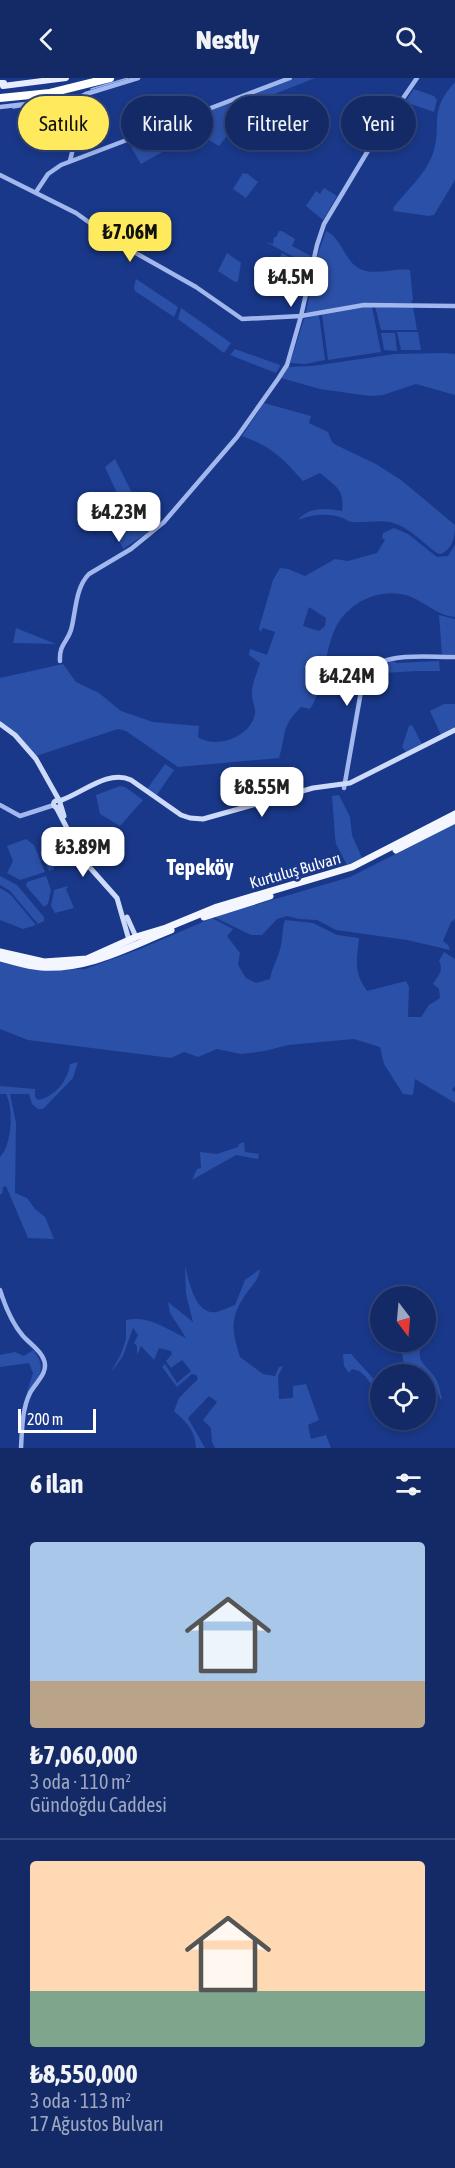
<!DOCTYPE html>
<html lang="tr">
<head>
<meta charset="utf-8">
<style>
  :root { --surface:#132a67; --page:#1c326d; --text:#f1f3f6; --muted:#9da7c0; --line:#32467b; --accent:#ffea5d }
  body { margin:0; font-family:"Asap Condensed",sans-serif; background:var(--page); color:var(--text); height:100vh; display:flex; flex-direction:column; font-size:22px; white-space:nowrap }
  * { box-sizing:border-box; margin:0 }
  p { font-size:20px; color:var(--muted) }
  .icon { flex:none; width:33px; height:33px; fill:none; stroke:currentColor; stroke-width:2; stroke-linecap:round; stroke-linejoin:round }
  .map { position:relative; height:1370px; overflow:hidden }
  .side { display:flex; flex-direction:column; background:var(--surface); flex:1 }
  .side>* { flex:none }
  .hud { position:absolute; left:18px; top:18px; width:420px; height:54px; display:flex; gap:12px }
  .needle { width:39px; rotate:164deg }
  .controls { position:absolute; left:370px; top:1208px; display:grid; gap:12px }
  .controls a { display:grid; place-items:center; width:66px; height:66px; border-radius:50%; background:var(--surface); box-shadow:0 3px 9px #0003,0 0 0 2px var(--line); font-size:30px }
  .scale { position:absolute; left:18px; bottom:15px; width:78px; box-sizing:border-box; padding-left:6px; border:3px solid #fff; border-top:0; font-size:16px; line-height:21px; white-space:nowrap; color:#fff; -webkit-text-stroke:4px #193889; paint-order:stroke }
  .price { position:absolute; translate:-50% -51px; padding:0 14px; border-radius:12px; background:#fff; color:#222; font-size:20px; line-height:39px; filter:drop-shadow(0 2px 3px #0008) }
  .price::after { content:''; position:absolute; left:50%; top:36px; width:18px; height:14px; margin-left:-9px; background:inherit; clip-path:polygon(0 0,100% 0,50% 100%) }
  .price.active { background:var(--accent); color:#111 }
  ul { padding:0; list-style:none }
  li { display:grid; align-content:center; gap:12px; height:318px; padding:0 30px }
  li+li { border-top:2px solid var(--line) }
  li span { display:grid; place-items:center; height:186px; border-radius:6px; color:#555 }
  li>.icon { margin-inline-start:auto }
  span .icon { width:108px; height:108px; fill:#fffc; stroke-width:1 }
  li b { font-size:26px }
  h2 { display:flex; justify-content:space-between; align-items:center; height:72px; padding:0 30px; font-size:26px }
  .chip { padding:0 21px; border-radius:27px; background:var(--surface); box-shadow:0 3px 9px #0003,0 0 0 2px var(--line); font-size:21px; line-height:54px }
  .chip.active { background:var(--accent); color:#111 }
  header { display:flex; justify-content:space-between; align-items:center; height:78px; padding:0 30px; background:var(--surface); font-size:27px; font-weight:800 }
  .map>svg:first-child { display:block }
  .green { fill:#2b50a7; fill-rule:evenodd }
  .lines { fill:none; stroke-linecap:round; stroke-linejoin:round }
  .stream { stroke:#94b0f0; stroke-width:1.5 }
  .tertiary { stroke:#a1b7ed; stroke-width:4.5 }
  .secondary { stroke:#cedaf9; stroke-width:5 }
  .primary { stroke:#e7edff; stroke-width:6 }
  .trunk { stroke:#f3f6ff; stroke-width:7 }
  .motorway { stroke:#fff; stroke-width:8 }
  .primary-bridge { stroke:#e7edff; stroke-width:6 }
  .labels { text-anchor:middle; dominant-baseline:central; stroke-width:5; stroke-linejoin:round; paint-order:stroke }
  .street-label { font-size:16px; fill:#fff; stroke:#193889 }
  .district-label { font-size:22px; font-weight:bold; fill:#fff; stroke:#193889 }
</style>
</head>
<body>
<header><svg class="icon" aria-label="back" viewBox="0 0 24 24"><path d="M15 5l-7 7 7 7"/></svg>Nestly<svg class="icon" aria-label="search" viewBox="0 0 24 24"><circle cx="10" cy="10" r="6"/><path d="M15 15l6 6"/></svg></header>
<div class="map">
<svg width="455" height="1370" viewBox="0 0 455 1370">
  <rect width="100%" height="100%" fill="#193889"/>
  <g class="green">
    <polygon points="295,0 315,0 277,15 244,34 233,23"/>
    <path d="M455,4V102L434,137L429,138L394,133L393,130C406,113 424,98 432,78C444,46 426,36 455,4Z"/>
    <polygon points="414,11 434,18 437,22 434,34 405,24"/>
    <polygon points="229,25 245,40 239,43 219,68 180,45"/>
    <polygon points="162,52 171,69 141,86 131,69"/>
    <polygon points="243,95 248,96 258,104 246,120 233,111"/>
    <polygon points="324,110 337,118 323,142 306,128 316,113 320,116"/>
    <polygon points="279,153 282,153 295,161 292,168 311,178 309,190 303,193 301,183 266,164 273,166 274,159 276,159"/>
    <path d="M326,153C344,161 344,188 366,193C380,196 396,190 410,192L413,221L411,225H367L320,234H306L318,176Z"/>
    <polygon points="227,175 241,185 238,203 235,204 218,193"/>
    <polygon points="282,175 297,183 300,195 268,215 271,200"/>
    <polygon points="136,201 178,229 174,239 135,213 134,209"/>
    <polygon points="375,228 413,229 417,252 381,252"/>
    <polygon points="357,229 372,229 381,274 328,282 322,236"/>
    <polygon points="181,230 231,265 224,275 178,241"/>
    <polygon points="319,237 325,282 305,286 290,285 304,241"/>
    <polygon points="397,254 418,254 421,272 401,272"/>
    <polygon points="381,255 395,255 397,273 384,272"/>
    <polygon points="235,271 280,287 280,288 276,295 230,277"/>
    <polygon points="445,275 455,276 455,317 416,306 383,317 370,318 320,311 281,300 288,289 312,288 395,276"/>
    <path d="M264,325L311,338L309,345L328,354L332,364L336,367L376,386L401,402L455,447C455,459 453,470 441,476L437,475C422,464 408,448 390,444C377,442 364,445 352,444C351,444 344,441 343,440C328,435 312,436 298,442C309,429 326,430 342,433C345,411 335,408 320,395L303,403C282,380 272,369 242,358Z"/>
    <polygon points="115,381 148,447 147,455 123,471 105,432 121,424 105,389"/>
    <path d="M394,450L408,456L437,479L448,478L455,467V539C435,538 420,518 400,516C374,512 346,527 335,551C323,577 326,607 310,631L301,629C280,650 287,655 279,680L178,689L126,653L118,651L36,678L0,644V600L63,586L76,604L99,615L121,633L153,644L199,648L198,659C217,672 251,658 255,636C256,630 252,623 252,617C251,608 257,595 260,585L249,577L250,571L267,577L275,554L263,550L260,554L259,550L273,502L280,490L288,491L305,498L335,481L348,483L377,475L385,462L382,460L383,455ZM309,529L326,540L325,548L319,553L303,548Z"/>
    <polygon points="439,537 455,541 455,576 442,577"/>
    <polygon points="16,550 56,566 13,565"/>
    <polygon points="394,583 396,585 439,583 440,593 416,593 368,596 376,588"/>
    <polygon points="444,626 455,626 455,650 441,657 430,633"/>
    <polygon points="412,647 422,666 406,674 402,669 409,648"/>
    <polygon points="165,686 174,692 156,718 147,711"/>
    <polygon points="120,708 125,709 143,722 120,748 100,736 96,717"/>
    <polygon points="339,717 350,739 352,757 362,780 347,787 336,766 335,759 332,718"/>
    <polygon points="455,746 455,841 451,844 443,863 448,867 450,872 407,862 336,852 317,842 299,841 287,838 277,841 262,857 251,857 214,839 350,799"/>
    <polygon points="26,761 34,767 45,794 20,802 7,795 13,783 7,768"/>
    <polygon points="54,769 60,784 54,787 54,791 49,793 40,774"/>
    <polygon points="0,798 17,807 44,839 44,843 38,846 10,813 0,807"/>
    <polygon points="46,798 51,812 48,826 44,829 26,808 27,804"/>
    <polygon points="68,808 68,809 66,811 74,830 55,835 51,828 54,812"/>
    <polygon points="0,810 10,816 36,847 23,851 0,842"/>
    <path d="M212,840L233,851L227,858L240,875L238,887L246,900L256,905L270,901C272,889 279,879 281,867C283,858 282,850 285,842L313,845L337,857L359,860C357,883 353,893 367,913L406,903L409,909L408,939H421L429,927L440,920L439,911L433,906C438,898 444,893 439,883L444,874L455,881V1008L452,1012L455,1014V1025L415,1001L413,1017L403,1016L384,986L380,969L354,961L288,967L265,973L241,976L217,971L198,979L184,974L171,980L28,962L0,951V883L39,892L85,891L140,871Z"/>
    <path d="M78,984L73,1000L43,1031H38L32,1026L29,1016H10L16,1045L15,1115L27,1120L35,1131L45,1139L54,1161L28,1160L6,1108L3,1109L2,1116H0V1079C12,1067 14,1031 6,1016H0V1008L35,1011V1019L38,1022C55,1019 68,1002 70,986Z"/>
    <polygon points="244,1064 245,1074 259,1076 258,1081 236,1077 192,1102 197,1091 201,1090 200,1074 217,1076 238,1069 239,1066"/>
    <path d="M185,1188C189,1203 195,1237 216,1234C222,1233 229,1229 235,1227L245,1202L260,1191C259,1202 252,1207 246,1216C229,1240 232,1253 240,1279L263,1296L275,1298L279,1289L283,1288L278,1298L279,1321L293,1320V1308L306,1306L319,1342L308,1347L311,1361L326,1357L331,1370H215L212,1364L211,1350L203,1342L217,1324L209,1318L188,1340L205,1370H196C195,1352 187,1345 174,1333L179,1320L198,1301L196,1297L192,1296L177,1309L162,1289L165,1286L177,1305L191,1293L182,1282L171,1290L166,1283L172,1276L171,1273L159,1270L154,1282L141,1268L137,1277V1268L134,1265L138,1257L133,1250L123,1278L110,1296L121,1276L126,1261V1242C150,1237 166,1251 186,1260L170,1235L168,1224L193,1244L186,1216Z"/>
    <path d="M400,1263H422C415,1286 425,1284 436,1301C439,1306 440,1314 442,1320L441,1322C433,1302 428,1297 410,1287L405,1293Z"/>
    <path d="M33,1272C49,1292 38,1299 26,1317L33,1295L29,1285L0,1289V1277L15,1274L24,1278Z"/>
    <polygon points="343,1276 351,1276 381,1309 381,1319 365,1298 359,1293 352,1291 349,1295 344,1288"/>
  </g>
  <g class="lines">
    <g class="stream">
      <polyline points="91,11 128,0"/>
      <polyline points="13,30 47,25"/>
    </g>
    <g class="tertiary">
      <polyline points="0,29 78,20 86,16"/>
      <polyline points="70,83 86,16 138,0"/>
      <polyline points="0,97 76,135 118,165 196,209 242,241 301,238 364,227 455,228"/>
      <polyline points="36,114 48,96 61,87 290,0"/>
      <path d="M60,583C59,566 67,565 71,552C76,534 75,510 89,496L131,471L164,444L237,359L278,301L287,287L301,238L317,167L324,146L375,61L417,0"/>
      <path d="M344,710L363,602C373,571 428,580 455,579"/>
      <polyline points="0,727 20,738 54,727"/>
      <path d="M0,1212C5,1228 11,1244 23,1258C29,1265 41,1272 44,1282C49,1295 35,1305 30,1315C22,1331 22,1352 21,1370"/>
    </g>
    <g class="secondary">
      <polyline points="0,646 15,657 36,681 59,722"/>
      <circle cx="57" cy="726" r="3.5"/>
      <path d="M59,723C82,716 107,691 131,702L181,737L190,740L203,741L313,710L350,705L455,652"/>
      <polyline points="61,728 64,738"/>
      <polyline points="56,729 84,783 117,820 129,862"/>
      <polyline points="127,839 136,859"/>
    </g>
    <polyline class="primary" points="3,8 66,0"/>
    <g class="trunk">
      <polyline points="396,772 455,742"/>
      <polyline points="204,839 270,818"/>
      <polyline points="0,874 44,884 87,881 136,859 166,850 217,829 352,789 455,736"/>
      <path d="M0,880C13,883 27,888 41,889C89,892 128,869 171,852"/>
    </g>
    <polyline class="motorway" points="0,20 50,15 110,0"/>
    <polyline class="primary-bridge" points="0,5 4,5"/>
  </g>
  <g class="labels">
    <g class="street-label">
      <text transform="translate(295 792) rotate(-16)">Kurtuluş Bulvarı</text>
    </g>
    <g class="district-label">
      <text x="200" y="789">Tepeköy</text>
    </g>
  </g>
</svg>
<div class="controls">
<a><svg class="needle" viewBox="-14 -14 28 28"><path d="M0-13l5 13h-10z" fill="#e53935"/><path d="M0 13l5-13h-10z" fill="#9da7c0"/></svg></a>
<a><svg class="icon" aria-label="locate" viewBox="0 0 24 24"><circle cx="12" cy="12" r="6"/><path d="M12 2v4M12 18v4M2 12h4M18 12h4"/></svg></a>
</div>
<div class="scale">200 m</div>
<b class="price active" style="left:130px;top:185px">₺7.06M</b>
<b class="price" style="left:291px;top:230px">₺4.5M</b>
<b class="price" style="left:119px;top:465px">₺4.23M</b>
<b class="price" style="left:347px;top:629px">₺4.24M</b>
<b class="price" style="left:262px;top:740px">₺8.55M</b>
<b class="price" style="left:83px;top:800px">₺3.89M</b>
<div class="hud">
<a class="chip active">Satılık</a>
<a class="chip">Kiralık</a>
<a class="chip">Filtreler</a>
<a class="chip">Yeni</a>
</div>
</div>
<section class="side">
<h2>6 ilan<svg class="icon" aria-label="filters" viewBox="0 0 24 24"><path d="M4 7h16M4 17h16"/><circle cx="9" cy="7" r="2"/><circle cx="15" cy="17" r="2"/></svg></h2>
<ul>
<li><span style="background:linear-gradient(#a9c7e8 75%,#b9a48a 0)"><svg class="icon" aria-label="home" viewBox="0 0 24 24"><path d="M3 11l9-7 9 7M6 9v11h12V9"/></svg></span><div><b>₺7,060,000</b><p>3 oda · 110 m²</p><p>Gündoğdu Caddesi</p></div></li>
<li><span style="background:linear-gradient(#ffd9b3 70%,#7fa58c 0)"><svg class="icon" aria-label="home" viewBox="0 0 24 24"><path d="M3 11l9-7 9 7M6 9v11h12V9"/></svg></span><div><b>₺8,550,000</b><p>3 oda · 113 m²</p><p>17 Ağustos Bulvarı</p></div></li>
</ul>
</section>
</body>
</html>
